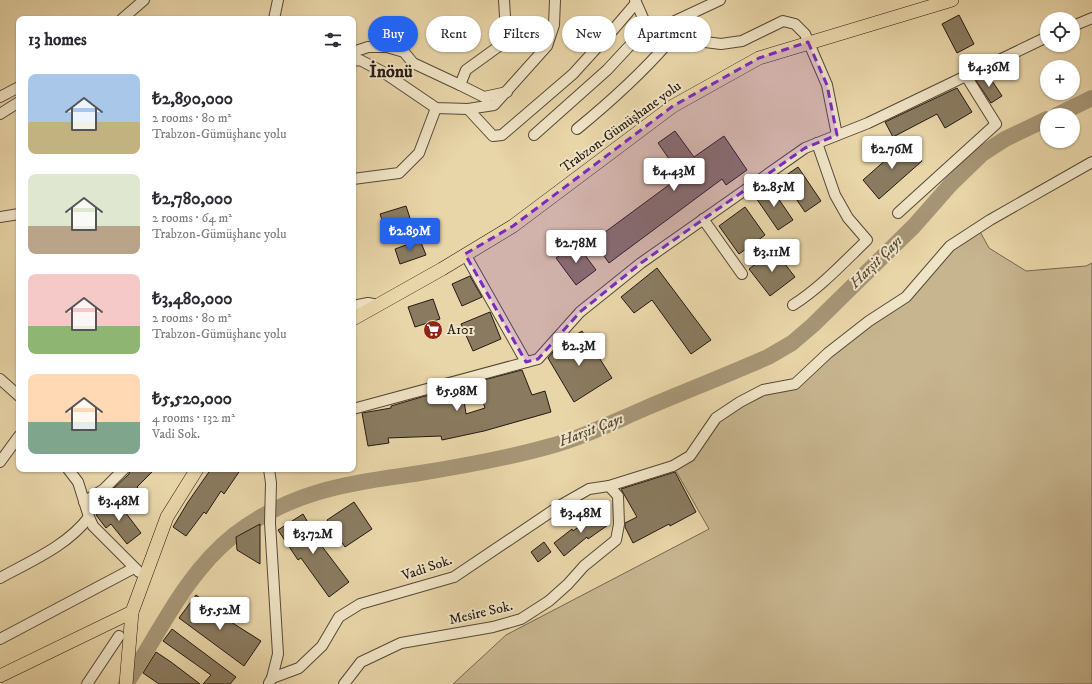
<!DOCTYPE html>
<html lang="en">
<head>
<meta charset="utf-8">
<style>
  :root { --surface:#fff; --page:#f2f2f3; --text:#2b2b33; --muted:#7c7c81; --accent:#2563eb }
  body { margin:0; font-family:"IM FELL DW Pica",serif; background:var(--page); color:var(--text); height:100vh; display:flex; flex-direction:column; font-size:15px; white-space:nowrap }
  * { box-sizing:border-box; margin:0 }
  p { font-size:13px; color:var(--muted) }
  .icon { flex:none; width:22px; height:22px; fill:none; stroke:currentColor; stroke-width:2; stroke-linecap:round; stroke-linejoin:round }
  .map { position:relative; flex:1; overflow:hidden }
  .drawer { position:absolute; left:16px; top:16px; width:340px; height:456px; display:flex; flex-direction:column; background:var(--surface); border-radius:8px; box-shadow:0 1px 3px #0004 }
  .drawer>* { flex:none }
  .banner { position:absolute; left:368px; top:16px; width:380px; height:36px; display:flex; gap:8px }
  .buttons { position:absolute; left:1040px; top:12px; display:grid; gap:8px }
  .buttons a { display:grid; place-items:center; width:40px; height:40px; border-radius:50%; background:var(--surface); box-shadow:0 1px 3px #0004; font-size:20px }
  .price { position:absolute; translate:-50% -34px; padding:0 9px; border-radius:4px; background:#fff; color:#222; font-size:13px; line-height:26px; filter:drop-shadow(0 1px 2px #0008) }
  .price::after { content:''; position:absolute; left:50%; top:24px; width:12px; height:9px; margin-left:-6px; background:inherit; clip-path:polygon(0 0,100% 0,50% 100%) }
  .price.current { background:var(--accent); color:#fff }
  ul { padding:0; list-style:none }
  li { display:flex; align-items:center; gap:12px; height:100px; padding:0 12px }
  li span { display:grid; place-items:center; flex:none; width:112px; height:80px; border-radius:8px; color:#555 }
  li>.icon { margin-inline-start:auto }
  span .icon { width:48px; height:48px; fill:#fffc; stroke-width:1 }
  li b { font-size:17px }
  h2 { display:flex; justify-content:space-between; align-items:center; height:48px; padding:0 12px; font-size:17px }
  .chip { padding:0 14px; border-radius:18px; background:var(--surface); box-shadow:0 1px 3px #0004; font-size:14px; line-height:36px }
  .chip.current { background:var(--accent); color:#fff }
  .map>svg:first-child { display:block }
  .green { fill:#c7b58f; stroke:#766751 }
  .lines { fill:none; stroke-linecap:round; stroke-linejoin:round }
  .river { stroke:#a69575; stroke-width:16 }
  .building { fill:#8a7b60; stroke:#251913 }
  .minor-casing { stroke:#564838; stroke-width:12 }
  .major-casing { stroke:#251913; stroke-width:14 }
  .minor { stroke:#f0e4c6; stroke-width:10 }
  .major { stroke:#e8d5a8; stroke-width:13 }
  .marked { fill:#7b2cbf; fill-opacity:0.2; stroke:#7b2cbf; stroke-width:3; stroke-dasharray:8 5; stroke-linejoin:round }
  .labels { text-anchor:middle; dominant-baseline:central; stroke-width:4; stroke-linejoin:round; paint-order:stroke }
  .street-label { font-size:14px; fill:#251913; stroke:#f0e4c6 }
  .poi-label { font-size:14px; fill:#251913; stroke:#f0e4c6; text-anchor:start }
  .water-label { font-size:15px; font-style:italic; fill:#594b3a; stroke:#f0e4c6 }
  .district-label { font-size:18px; font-weight:bold; fill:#251913; stroke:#f0e4c6 }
</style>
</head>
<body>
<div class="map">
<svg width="1092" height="684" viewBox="0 0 1092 684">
  <rect width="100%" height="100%" fill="#e8d5a8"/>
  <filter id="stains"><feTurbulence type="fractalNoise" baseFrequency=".005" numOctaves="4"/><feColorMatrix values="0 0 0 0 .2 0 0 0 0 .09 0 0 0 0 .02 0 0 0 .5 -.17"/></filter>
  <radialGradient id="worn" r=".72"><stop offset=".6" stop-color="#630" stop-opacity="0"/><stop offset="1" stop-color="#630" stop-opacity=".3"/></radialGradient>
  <polygon class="green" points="978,228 989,248 1026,271 1086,266 1092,263 1092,684 453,684 506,635 709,529 673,466 690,456 716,418 740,402 795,384 906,297 950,246"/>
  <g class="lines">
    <g class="river">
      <polyline points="1057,115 1092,98"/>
      <path d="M126,684C160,632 185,574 234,535C291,491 345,484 414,474C458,467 504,459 547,447C582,438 613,422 646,408C686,391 727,375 768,357L792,343L813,325L914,226L951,184L982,154L1005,139L1047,119"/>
    </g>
  </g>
  <g class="building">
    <polygon points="959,15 974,44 957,53 942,24"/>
    <polygon points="987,73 1002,96 991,103 975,79"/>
    <polygon points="957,88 972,112 945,128 937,114 893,137 885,122"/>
    <polygon points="675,131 694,157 724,136 747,170 726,185 722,179 609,263 593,241 681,176 658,143"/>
    <polygon points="906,142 922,161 879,199 863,180"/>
    <polygon points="798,167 821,201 805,212 782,178"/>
    <polygon points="769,185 793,220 778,230 754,195"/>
    <polygon points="406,206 412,224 386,233 380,214"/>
    <polygon points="745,207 765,235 739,254 719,226"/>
    <polygon points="420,240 426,255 400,264 395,249"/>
    <polygon points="576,243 596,270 576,285 556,258"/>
    <polygon points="774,250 795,277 770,296 749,269"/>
    <polygon points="657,268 711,340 691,354 652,300 634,313 621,297"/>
    <polygon points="470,276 482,297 462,306 452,284"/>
    <polygon points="433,299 440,319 415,327 408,307"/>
    <polygon points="490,312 501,339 473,351 461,324"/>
    <polygon points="582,331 612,378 574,402 548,358 558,346"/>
    <polygon points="522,370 532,395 545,391 551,412 484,431 442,440 441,436 388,438 389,443 368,446 362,413 391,408 391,406 425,396 435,395 435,394 462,386 466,414 485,408 476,382"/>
    <polygon points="130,469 155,469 137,487 139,489 123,502 113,489 129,474"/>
    <polygon points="211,469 241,469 224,494 221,491 206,514 204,512 186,536 173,527 188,502"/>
    <polygon points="675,472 696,512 670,526 669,524 633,543 625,527 625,523 637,517 621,489"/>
    <polygon points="116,500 141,533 127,544 111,524 106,528 96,515"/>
    <polygon points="354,502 372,529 345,547 327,520"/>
    <polygon points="599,512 608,525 588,539 587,537 564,556 554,543 572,529 573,531"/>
    <polygon points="303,514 321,545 349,582 329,597 301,558 298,560 278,530"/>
    <polygon points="260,524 260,564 237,550 236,537"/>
    <polygon points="544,542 551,552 538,562 531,552"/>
    <polygon points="196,595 231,622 261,641 244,666 179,618"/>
    <polygon points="172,629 236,677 230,684 203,684 211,675 163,641"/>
    <polygon points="156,652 171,662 200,684 159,684 143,673"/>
  </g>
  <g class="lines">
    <g class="minor-casing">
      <g id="minor">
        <polyline points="504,0 506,33 502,44 466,70 460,85 484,97 507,92"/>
        <polyline points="635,0 647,27 668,43 689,40 721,44 742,41 783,21 795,24 805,34 827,85 837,135"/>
        <polyline points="122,19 144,0"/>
        <polyline points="274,19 278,0"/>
        <polyline points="1073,26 1092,18"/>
        <polyline points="659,37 675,21 720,0"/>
        <polyline points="353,52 368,47 387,47 404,52 413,63 460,85"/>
        <polyline points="353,61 360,60 383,72 436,108 468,109 494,105 547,46 554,25 555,0"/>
        <polyline points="0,97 19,87"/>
        <polyline points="468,109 493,136 502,135 573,74 613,30 636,3"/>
        <polyline points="0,114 19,102"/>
        <path d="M577,129C610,102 640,75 668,43"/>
        <polyline points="534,135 607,70 647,27"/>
        <polyline points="353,179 399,173 419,153 436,108"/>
        <polyline points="898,213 996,124 966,76"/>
        <polyline points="0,217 19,214"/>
        <polyline points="703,219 742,274"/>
        <polyline points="465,254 526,362"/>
        <path d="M793,305C821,287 843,263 867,240L848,218L835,195L817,143"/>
        <polyline points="353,306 368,303 378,305"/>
        <polyline points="0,379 19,396"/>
        <polyline points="353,409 538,359 580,312 641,263 805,148 868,123 1047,37"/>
        <polyline points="0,462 19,436"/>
        <polyline points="68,469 78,482 89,517 93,526 139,572"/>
        <polyline points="269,469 271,483 270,523 278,654 272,678 269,683"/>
        <polyline points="609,486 673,466 690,456 716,418 740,402 763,390 795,384 828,353 869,321 906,297 950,246 990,220 1092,162"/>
        <polyline points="84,502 104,489 124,469"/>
        <path d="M0,578C31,561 67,546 89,517"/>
        <polyline points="0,639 134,568"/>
        <polyline points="272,678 299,668 322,646 339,617 360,604 454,577 561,505 589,489 609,486 618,496 619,524 616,540 584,566 568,584 549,601 521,619 493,627 401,643 361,662 344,684"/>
        <polyline points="87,684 119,636"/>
      </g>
    </g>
    <g class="major-casing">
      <g id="major">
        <polyline points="353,319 442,269 513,226 673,106 759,58 952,0"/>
        <polyline points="0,676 132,612"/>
        <polyline points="126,684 132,612 167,517 197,469"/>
      </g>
    </g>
    <use href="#minor" class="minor"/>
    <use href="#major" class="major"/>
  </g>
  <path class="marked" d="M808,42L827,85L837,135L805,148L641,263L580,312L538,359L526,362L465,254L513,226L673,106L759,58Z"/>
  <defs>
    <g id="supermarket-disc" transform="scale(1)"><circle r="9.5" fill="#8f2418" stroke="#f0e4c6"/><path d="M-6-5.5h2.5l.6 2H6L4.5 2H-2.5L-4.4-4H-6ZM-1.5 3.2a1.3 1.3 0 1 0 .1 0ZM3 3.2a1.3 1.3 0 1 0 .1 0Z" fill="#fff"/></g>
  </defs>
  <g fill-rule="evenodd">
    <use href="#supermarket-disc" x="433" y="330"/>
  </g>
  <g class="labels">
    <g class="street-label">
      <text transform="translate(621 127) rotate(-36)">Trabzon-Gümüşhane yolu</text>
      <text transform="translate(427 568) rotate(-19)">Vadi Sok.</text>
      <text transform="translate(481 613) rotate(-13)">Mesire Sok.</text>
    </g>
    <g class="poi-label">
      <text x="447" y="330">A101</text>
    </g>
    <g class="water-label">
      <text transform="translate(876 262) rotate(-45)">Harşit Çayı</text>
      <text transform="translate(591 430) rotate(-21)">Harşit Çayı</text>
    </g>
    <g class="district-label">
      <text x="391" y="72">İnönü</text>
    </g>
  </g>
  <rect width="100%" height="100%" filter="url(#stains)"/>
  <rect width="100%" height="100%" fill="url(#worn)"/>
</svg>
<div class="buttons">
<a><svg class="icon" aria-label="locate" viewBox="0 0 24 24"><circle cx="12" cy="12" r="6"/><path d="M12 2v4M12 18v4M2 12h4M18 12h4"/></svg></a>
<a>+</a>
<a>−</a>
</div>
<b class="price" style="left:989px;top:88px">₺4.36M</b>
<b class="price" style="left:892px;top:170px">₺2.76M</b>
<b class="price" style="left:674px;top:192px">₺4.43M</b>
<b class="price" style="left:774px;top:208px">₺2.85M</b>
<b class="price current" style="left:410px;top:252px">₺2.89M</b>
<b class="price" style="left:576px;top:264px">₺2.78M</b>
<b class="price" style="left:772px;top:273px">₺3.11M</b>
<b class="price" style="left:579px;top:367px">₺2.3M</b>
<b class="price" style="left:457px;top:412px">₺5.98M</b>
<b class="price" style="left:119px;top:522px">₺3.48M</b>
<b class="price" style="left:581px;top:534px">₺3.48M</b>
<b class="price" style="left:313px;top:555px">₺3.72M</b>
<b class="price" style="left:220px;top:631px">₺5.52M</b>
<div class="banner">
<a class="chip current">Buy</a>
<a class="chip">Rent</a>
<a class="chip">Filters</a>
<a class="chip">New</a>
<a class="chip">Apartment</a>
</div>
<section class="drawer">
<h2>13 homes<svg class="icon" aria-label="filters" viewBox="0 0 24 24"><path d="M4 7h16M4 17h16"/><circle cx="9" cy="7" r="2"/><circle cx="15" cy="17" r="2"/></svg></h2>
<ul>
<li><span style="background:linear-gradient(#a9c7e8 60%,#c2b280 0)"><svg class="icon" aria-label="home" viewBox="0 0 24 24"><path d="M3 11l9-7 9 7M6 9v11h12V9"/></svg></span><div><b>₺2,890,000</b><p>2 rooms · 80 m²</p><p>Trabzon-Gümüşhane yolu</p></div></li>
<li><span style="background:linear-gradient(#dfe7d0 65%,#b9a48a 0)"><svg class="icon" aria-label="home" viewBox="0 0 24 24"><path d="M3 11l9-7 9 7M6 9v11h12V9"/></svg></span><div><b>₺2,780,000</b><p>2 rooms · 64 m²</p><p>Trabzon-Gümüşhane yolu</p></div></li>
<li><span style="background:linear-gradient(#f6c9c9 65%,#8fb573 0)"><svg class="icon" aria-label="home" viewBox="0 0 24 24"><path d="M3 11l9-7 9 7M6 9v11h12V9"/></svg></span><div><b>₺3,480,000</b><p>2 rooms · 80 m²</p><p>Trabzon-Gümüşhane yolu</p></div></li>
<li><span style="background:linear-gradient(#ffd9b3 60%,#7fa58c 0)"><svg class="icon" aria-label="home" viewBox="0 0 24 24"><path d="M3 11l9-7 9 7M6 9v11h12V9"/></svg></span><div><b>₺5,520,000</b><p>4 rooms · 132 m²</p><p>Vadi Sok.</p></div></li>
</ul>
</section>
</div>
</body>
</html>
